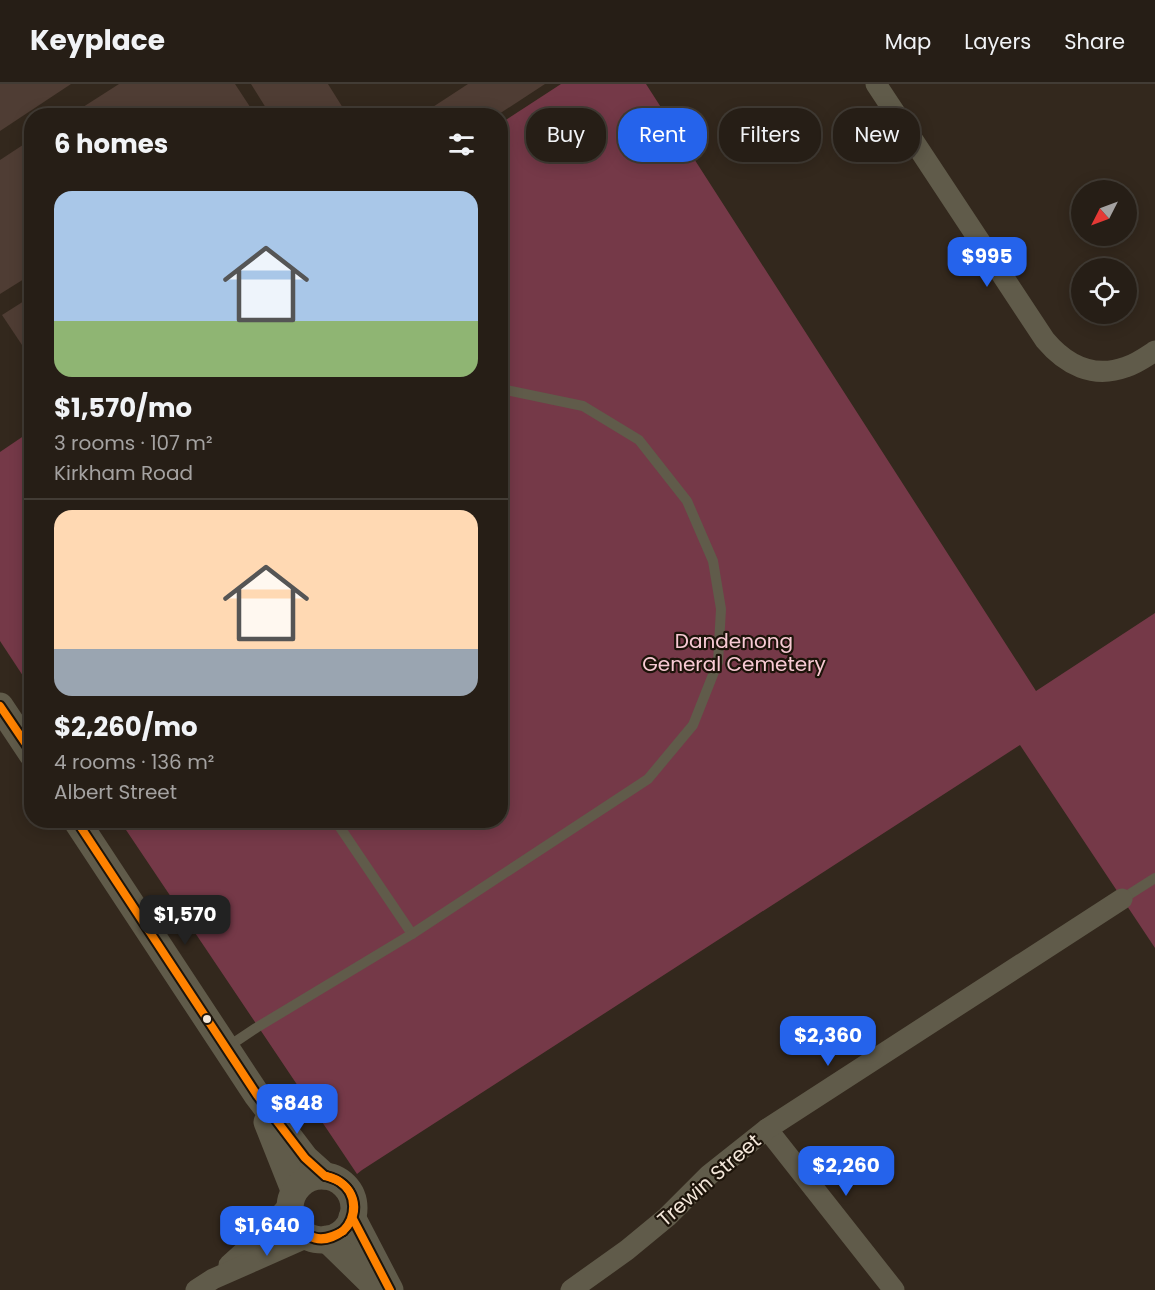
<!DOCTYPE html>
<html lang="en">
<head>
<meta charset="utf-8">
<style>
  :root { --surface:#261e16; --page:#2e271f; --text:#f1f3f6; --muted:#a4a2a1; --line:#423c35; --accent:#2563eb }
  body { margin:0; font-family:Poppins,sans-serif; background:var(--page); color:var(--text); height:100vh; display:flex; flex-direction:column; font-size:22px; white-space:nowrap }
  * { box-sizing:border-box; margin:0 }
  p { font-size:20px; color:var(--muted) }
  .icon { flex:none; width:33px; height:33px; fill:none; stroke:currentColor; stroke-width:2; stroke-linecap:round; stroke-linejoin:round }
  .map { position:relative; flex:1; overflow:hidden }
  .side { position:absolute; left:24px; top:24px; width:484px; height:720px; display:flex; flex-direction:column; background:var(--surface); border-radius:24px; box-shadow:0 3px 15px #0003,0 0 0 2px var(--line) }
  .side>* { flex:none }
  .banner { position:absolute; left:526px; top:24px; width:538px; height:54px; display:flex; gap:12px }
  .needle { width:39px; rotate:228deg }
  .controls { position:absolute; left:1071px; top:96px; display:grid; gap:12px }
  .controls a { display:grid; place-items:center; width:66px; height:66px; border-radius:50%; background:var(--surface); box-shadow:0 3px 15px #0003,0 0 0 2px var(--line); font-size:30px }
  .price { position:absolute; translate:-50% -51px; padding:0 14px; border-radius:12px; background:var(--accent); color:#fff; font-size:20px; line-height:39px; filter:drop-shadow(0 2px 3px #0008) }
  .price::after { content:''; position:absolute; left:50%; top:36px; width:18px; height:14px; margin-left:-9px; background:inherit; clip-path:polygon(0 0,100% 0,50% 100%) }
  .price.active { background:#222; color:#fff }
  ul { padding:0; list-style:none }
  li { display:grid; align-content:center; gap:12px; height:318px; padding:0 30px }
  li+li { border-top:2px solid var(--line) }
  li span { display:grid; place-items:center; height:186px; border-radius:18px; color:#555 }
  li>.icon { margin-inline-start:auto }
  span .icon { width:108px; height:108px; fill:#fffc; stroke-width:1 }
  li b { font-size:26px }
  h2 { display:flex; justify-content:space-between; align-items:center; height:72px; padding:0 30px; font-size:26px }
  .pill { padding:0 21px; border-radius:24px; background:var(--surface); box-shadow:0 3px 15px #0003,0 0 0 2px var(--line); font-size:21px; line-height:54px }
  .pill.active { background:var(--accent); color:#fff }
  header { display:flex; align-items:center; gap:36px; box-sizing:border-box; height:84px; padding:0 30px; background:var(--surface); border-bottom:2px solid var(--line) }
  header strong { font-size:28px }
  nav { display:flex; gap:33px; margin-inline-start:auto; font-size:21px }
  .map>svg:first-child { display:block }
  .green { fill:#753948 }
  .building { fill:#4f3d34 }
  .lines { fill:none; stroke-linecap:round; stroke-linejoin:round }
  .service { stroke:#605b4a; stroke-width:10 }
  .minor { stroke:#605b4a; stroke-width:21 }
  .tertiary { stroke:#605b4a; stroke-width:27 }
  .bus-1-casing { stroke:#1d140a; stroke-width:12 }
  .bus-1 { stroke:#ff8200; stroke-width:8 }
  .bus-dot { fill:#f4e7da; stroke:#1d140a; stroke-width:2 }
  .labels { text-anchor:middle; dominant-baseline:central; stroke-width:4.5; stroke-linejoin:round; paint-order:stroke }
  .park-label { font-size:20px; fill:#f8cad4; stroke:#1d140a }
  .street-label { font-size:20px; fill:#f4e7da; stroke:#1d140a }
</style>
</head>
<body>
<header>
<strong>Keyplace</strong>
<nav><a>Map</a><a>Layers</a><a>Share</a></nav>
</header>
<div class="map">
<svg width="1155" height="1206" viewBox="0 0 1155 1206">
  <rect width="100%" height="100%" fill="#33281d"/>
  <g class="green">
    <polygon points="561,0 646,0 1036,607 1155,529 1155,864 1020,661 362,1086 357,1090 120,737 501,736 501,39"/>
    <polygon points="31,347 31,604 0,557 0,368"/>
  </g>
  <g class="building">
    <polygon points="0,0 71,0 0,47"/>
    <polygon points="119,0 235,0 256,32 69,32"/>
    <polygon points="251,0 328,0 348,32 271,32"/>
    <polygon points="468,0 545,0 496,32 419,32"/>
    <polygon points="32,55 32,190 0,210 0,76"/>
    <polygon points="32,212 32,276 2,231"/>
  </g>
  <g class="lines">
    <g class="service">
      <polyline points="335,736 412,850"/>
      <polyline points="1122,815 1155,794"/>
      <polyline points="226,964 256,944 412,850 648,695 693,641 718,578 721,525 713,477 687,417 639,356 583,322 501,305"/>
    </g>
    <g class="minor">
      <path d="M876,0L1045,256C1066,281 1093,295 1126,283C1136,280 1146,273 1155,267"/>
      <polyline points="767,1045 894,1206"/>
      <polyline points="229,1181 260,1153 290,1120"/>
      <polyline points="196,1206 213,1195 308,1153"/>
      <polyline points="571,1206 627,1166 667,1133 709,1091 767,1045 1122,815"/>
    </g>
    <g class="tertiary">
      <polyline points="0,622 32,670"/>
      <polyline points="76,736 257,1011 305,1074 325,1092"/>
      <polyline points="267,1038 294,1106"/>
      <circle cx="322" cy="1124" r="32"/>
      <polyline points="352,1133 390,1206"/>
      <polyline points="327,1155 379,1206"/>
    </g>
    <g class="bus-1-casing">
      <g id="bus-1">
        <polyline points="0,622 32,669"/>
        <polyline points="76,736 257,1011 305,1074 325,1092"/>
        <path d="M326,1092C354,1098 364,1128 343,1147"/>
        <path d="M326,1092C331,1094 336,1095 340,1098C358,1110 356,1134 343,1147"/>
        <polyline points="352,1133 390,1206"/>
        <path d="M292,1136C307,1155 321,1160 343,1147"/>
        <path d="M292,1136C305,1156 323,1162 343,1147"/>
      </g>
    </g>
    <use href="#bus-1" class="bus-1"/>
  </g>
  <circle class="bus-dot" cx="207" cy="935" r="5"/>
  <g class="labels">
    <g class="park-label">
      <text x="734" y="557">Dandenong<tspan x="734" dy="23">General Cemetery</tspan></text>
    </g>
    <g class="street-label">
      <text transform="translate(709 1096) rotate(-41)">Trewin Street</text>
    </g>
  </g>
</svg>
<div class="controls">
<a><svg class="needle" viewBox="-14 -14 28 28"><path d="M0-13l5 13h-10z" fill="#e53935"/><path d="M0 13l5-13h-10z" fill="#a4a2a1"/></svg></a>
<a><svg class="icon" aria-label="locate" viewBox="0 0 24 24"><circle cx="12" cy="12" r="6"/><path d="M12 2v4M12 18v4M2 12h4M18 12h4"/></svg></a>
</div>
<b class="price" style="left:987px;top:204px">$995</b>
<b class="price active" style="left:185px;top:862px">$1,570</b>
<b class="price" style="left:828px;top:983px">$2,360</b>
<b class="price" style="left:297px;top:1051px">$848</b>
<b class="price" style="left:846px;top:1113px">$2,260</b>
<b class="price" style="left:267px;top:1173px">$1,640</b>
<div class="banner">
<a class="pill">Buy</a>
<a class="pill active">Rent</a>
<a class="pill">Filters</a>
<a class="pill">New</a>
</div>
<section class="side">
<h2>6 homes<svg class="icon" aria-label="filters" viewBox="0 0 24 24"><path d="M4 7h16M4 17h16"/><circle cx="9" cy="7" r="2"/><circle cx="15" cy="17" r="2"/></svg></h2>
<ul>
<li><span style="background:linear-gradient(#a9c7e8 70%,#8fb573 0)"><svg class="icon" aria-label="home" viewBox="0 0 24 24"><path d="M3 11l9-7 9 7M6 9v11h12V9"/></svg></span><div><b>$1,570/mo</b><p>3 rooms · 107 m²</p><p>Kirkham Road</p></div></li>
<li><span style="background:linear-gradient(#ffd9b3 75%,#9aa5b1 0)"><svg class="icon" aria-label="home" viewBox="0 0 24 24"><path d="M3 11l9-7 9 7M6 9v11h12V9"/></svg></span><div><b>$2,260/mo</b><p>4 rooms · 136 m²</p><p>Albert Street</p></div></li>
</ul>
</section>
</div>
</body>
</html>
